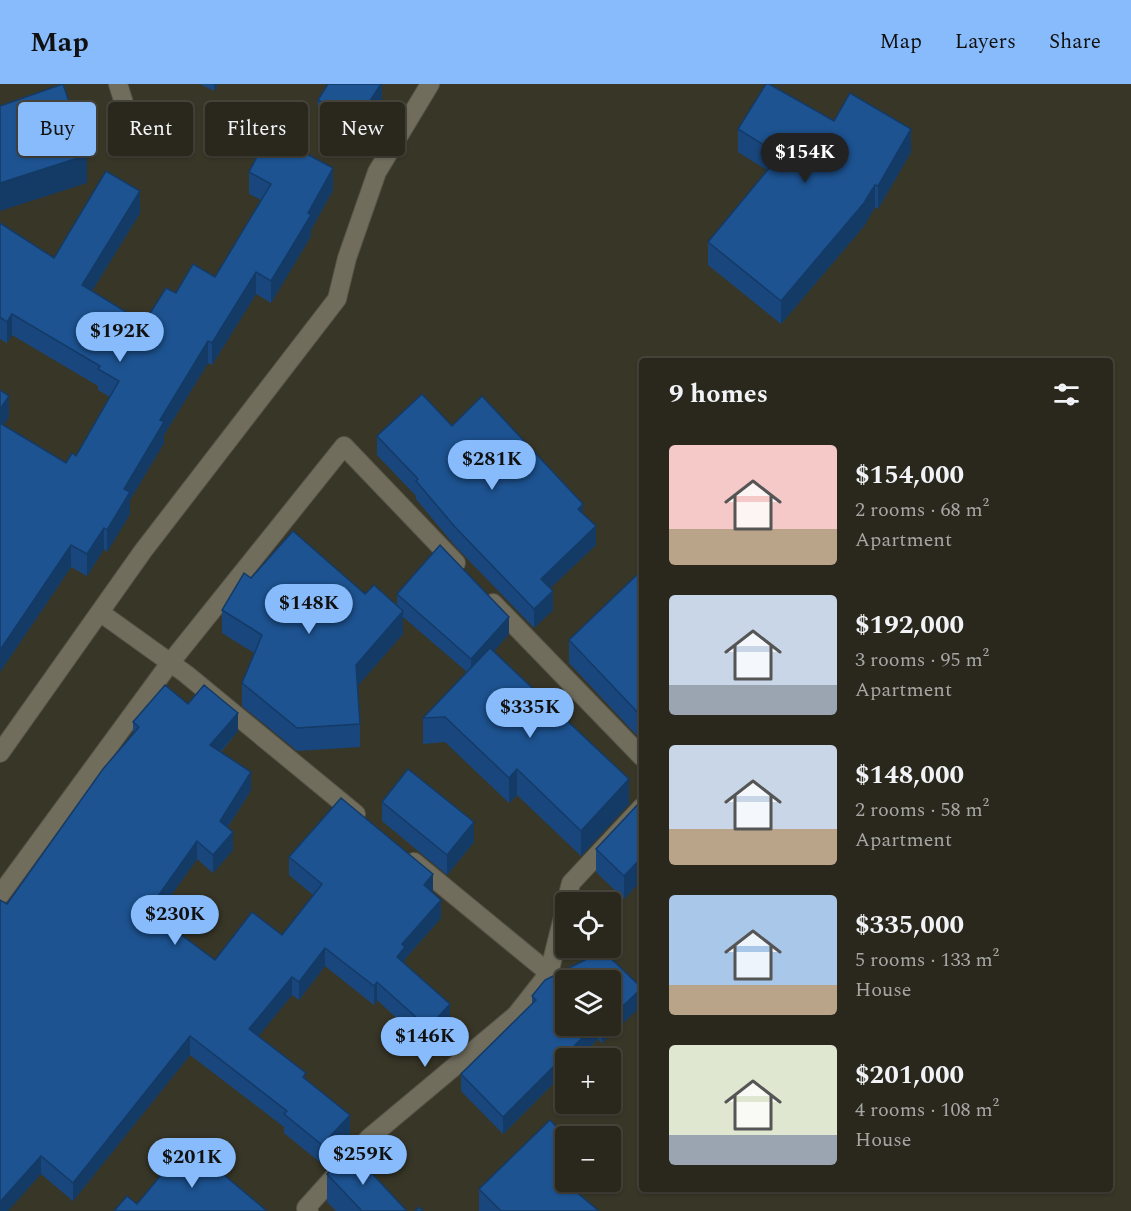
<!DOCTYPE html>
<html lang="en">
<head>
<meta charset="utf-8">
<style>
  :root { --surface:#2a281d; --page:#323026; --text:#f1f3f6; --muted:#a5a6a4; --line:#46443b; --accent:#87bbfb }
  body { margin:0; font-family:Spectral,serif; background:var(--page); color:var(--text); height:100vh; display:flex; flex-direction:column; font-size:22px; white-space:nowrap }
  * { box-sizing:border-box; margin:0 }
  p { font-size:20px; color:var(--muted) }
  .icon { flex:none; width:33px; height:33px; fill:none; stroke:currentColor; stroke-width:2; stroke-linecap:round; stroke-linejoin:round }
  .map { position:relative; flex:1; overflow:hidden }
  .details { position:absolute; left:639px; top:274px; width:474px; height:834px; display:flex; flex-direction:column; background:var(--surface); border-radius:6px; box-shadow:0 2px 4px #0004,0 0 0 2px var(--line) }
  .details>* { flex:none }
  .hud { position:absolute; left:18px; top:18px; width:531px; height:54px; display:flex; gap:12px }
  .tools { position:absolute; left:555px; top:808px; display:grid; gap:12px }
  .tools a { display:grid; place-items:center; width:66px; height:66px; border-radius:6px; background:var(--surface); box-shadow:0 2px 4px #0004,0 0 0 2px var(--line); font-size:30px }
  .price { position:absolute; translate:-50% -51px; padding:0 14px; border-radius:21px; background:var(--accent); color:#111; font-size:20px; line-height:39px; filter:drop-shadow(0 2px 3px #0008) }
  .price::after { content:''; position:absolute; left:50%; top:36px; width:18px; height:14px; margin-left:-9px; background:inherit; clip-path:polygon(0 0,100% 0,50% 100%) }
  .price.active { background:#222; color:#fff }
  ul { padding:0; list-style:none }
  li { display:flex; align-items:center; gap:18px; height:150px; padding:0 30px }
  li span { display:grid; place-items:center; flex:none; width:168px; height:120px; border-radius:6px; color:#555 }
  li>.icon { margin-inline-start:auto }
  span .icon { width:72px; height:72px; fill:#fffc; stroke-width:1 }
  li b { font-size:26px }
  h2 { display:flex; justify-content:space-between; align-items:center; height:72px; padding:0 30px; font-size:26px }
  .chip { padding:0 21px; border-radius:6px; background:var(--surface); box-shadow:0 2px 4px #0004,0 0 0 2px var(--line); font-size:21px; line-height:54px }
  .chip.active { background:var(--accent); color:#111 }
  header { display:flex; align-items:center; gap:36px; box-sizing:border-box; height:84px; padding:0 30px; background:var(--accent); color:#111 }
  header strong { font-size:28px }
  nav { display:flex; gap:33px; margin-inline-start:auto; font-size:21px }
  .map>svg:first-child { display:block }
  .lines { fill:none; stroke-linecap:round; stroke-linejoin:round }
  .street-casing { stroke:#575447; stroke-width:20 }
  .secondary-casing { stroke:#575447; stroke-width:20 }
  .street { stroke:#706d5d; stroke-width:18 }
  .secondary { stroke:#706d5d; stroke-width:18 }
  .wall { fill:#19477d; fill-rule:evenodd }
  .shaded-wall { fill:#143a66 }
  .building { fill:#1d5391; stroke:#143a66; stroke-width:1.5 }
</style>
</head>
<body>
<header>
<strong>Map</strong>
<nav><a>Map</a><a>Layers</a><a>Share</a></nav>
</header>
<div class="map">
<svg width="1131" height="1127" viewBox="0 0 1131 1127">
  <rect width="100%" height="100%" fill="#383627"/>
  <g class="lines">
    <g class="street-casing">
      <g id="street">
        <polyline points="118,0 128,32"/>
        <polyline points="493,519 642,673"/>
        <polyline points="101,529 186,590 356,730"/>
        <polyline points="414,778 549,889"/>
        <polyline points="0,811 170,579 344,362 456,479"/>
        <polyline points="566,819 571,799 642,723"/>
        <polyline points="309,1127 306,1124 369,1054 516,931 549,889 566,821"/>
      </g>
    </g>
    <g class="secondary-casing">
      <polyline id="secondary" points="0,669 143,467 337,215 347,174 377,88 430,0"/>
    </g>
    <use href="#street" class="street"/>
    <use href="#secondary" class="secondary"/>
  </g>
  <g class="wall">
    <polygon points="200,0 218,0 214,7"/>
    <polygon points="382,0 382,18 355,59 318,35 318,16"/>
    <polygon points="834,37 911,68 878,125 875,123 864,142 781,240 708,181 708,158 767,86 738,68 738,45"/>
    <polygon points="249,88 333,106 311,146 311,152 271,219 256,210 212,281 208,279 164,351 164,359 130,416 130,430 107,468 104,465 87,492 71,483 0,588 0,306 9,333 3,341 66,379 76,372 110,313 98,306 98,302 12,251 7,259 0,255 0,139 54,174 140,129 92,207 144,239 176,209 215,193 261,116 249,110"/>
    <polygon points="452,342 583,429 596,461 550,504 553,526 534,544 455,462 416,415 416,412 377,371 377,352"/>
    <polygon points="642,489 642,657 569,579 569,556"/>
    <polygon points="251,494 365,510 397,521 397,510 509,550 494,567 629,720 581,772 517,711 509,719 445,658 423,660 423,634 467,588 403,533 403,550 357,602 360,640 360,663 297,667 242,622 242,599 254,569 222,549 222,526"/>
    <polygon points="188,620 238,647 221,668 251,706 228,743 233,766 213,789 197,775 156,832 215,876 282,851 313,811 289,791 289,773 433,808 441,834 405,875 405,880 450,939 428,963 377,916 374,921 325,882 299,916 292,911 258,952 306,996 350,1049 322,1080 284,1049 284,1043 190,971 73,1117 41,1090 7,820 133,650 133,638"/>
    <polygon points="642,716 642,796 624,815 596,788 596,765"/>
    <polygon points="382,718 474,758 447,791 382,737"/>
    <path d="M603,867L642,904V947L639,944V924L602,959L598,955L578,975H566V987L503,1050L461,1007V990L532,921V912L545,896ZM566,897H610V942H566Z"/>
    <polygon points="327,1090 407,1127 336,1127 327,1118"/>
    <polygon points="479,1105 574,1106 599,1127 479,1127"/>
  </g>
  <g class="shaded-wall">
    <polygon points="214,0 218,0 214,7"/>
    <polygon points="381,0 382,0 382,18 355,59 355,40"/>
    <polygon points="911,45 911,68 878,125 878,102"/>
    <polygon points="87,71 87,99 0,127 0,99"/>
    <polygon points="333,84 333,106 311,146 311,152 271,219 271,197"/>
    <polygon points="875,101 875,123 864,142 781,240 781,217"/>
    <polygon points="140,107 140,129 82,223 82,201"/>
    <polygon points="256,188 256,210 212,281 212,259"/>
    <polygon points="12,230 12,251 7,259 7,238"/>
    <polygon points="208,257 208,279 164,351 164,359 130,416 130,430 107,468 107,446 124,405 160,336"/>
    <polygon points="9,312 9,333 0,347 0,325"/>
    <polygon points="583,420 583,439 578,425"/>
    <polygon points="596,442 596,461 541,513 541,495"/>
    <polygon points="104,444 104,465 87,492 87,470"/>
    <polygon points="71,461 71,483 0,588 0,566"/>
    <polygon points="553,507 553,526 534,544 534,525"/>
    <polygon points="403,527 403,550 356,604 356,581"/>
    <polygon points="509,533 509,550 471,593 471,575"/>
    <polygon points="238,629 238,647 210,679 210,661"/>
    <polygon points="517,685 517,711 509,719 509,694"/>
    <polygon points="251,688 251,706 220,755 220,737"/>
    <polygon points="629,695 629,720 581,772 581,747"/>
    <polygon points="474,738 474,758 447,791 447,771"/>
    <polygon points="233,748 233,766 213,789 213,771"/>
    <polygon points="197,757 197,775 148,844 148,826"/>
    <polygon points="642,773 642,796 624,815 624,792"/>
    <polygon points="433,790 433,808 424,820 424,801"/>
    <polygon points="441,816 441,834 405,875 405,881 397,873 402,860"/>
    <polygon points="325,864 325,882 299,916 299,898"/>
    <polygon points="292,893 292,911 249,964 249,945"/>
    <polygon points="377,898 377,916 374,921 374,902"/>
    <polygon points="642,904 642,921 639,920 639,924 602,959 602,942 610,942 610,934"/>
    <polygon points="450,920 450,939 428,963 428,944"/>
    <polygon points="594,942 598,942 598,955 578,975 566,975 566,987 503,1050 503,1033"/>
    <polygon points="190,952 190,971 73,1117 73,1099"/>
    <polygon points="350,1031 350,1049 322,1080 322,1061"/>
    <polygon points="41,1072 41,1090 8,1127 0,1127 0,1118"/>
    <polygon points="566,1092 566,1098 583,1098 562,1118 562,1096"/>
  </g>
  <g class="building">
    <polygon points="63,0 87,71 0,99 0,22"/>
    <polygon points="328,0 381,0 355,40 318,16"/>
    <polygon points="766,0 769,0 834,37 850,9 911,45 878,102 875,101 864,119 781,217 708,158 780,71 738,45"/>
    <polygon points="269,50 333,84 308,129 311,131 271,197 256,188 212,259 208,257 160,336 164,338 124,405 130,408 107,446 104,444 87,470 71,461 0,566 0,339 66,379 72,369 76,372 119,297 98,285 100,282 12,230 7,238 0,233 0,139 54,174 106,87 140,107 82,201 144,239 166,204 176,209 193,180 215,193 271,100 249,88"/>
    <polygon points="0,306 9,312 0,325"/>
    <polygon points="422,310 452,342 482,312 583,420 578,425 596,442 541,495 553,507 534,525 455,443 416,397 418,395 377,352"/>
    <polygon points="293,447 365,510 374,501 403,527 356,581 360,640 297,644 242,599 262,551 222,526 244,489 251,494"/>
    <polygon points="440,461 509,533 471,575 397,510"/>
    <polygon points="640,488 642,489 642,633 569,556"/>
    <polygon points="490,564 629,695 581,747 517,685 509,694 445,633 423,634"/>
    <polygon points="165,601 188,620 204,601 238,629 210,661 251,688 220,737 233,748 213,771 197,757 148,826 215,876 252,828 282,851 322,800 289,773 341,714 433,790 424,801 441,816 402,860 405,863 397,873 450,920 428,944 377,898 374,902 325,864 299,898 292,893 249,945 306,989 303,993 350,1031 322,1061 284,1030 287,1027 190,952 73,1099 41,1072 0,1118 0,816 7,820 103,685 139,643 133,638"/>
    <polygon points="408,685 474,738 447,771 382,718"/>
    <polygon points="642,716 642,773 624,792 596,765"/>
    <polygon points="603,867 642,904 610,934 610,897 566,897 566,942 594,942 503,1033 461,990 536,916 532,912 545,896"/>
    <polygon points="642,917 642,924 639,920"/>
    <polygon points="550,1036 566,1053 566,1092 562,1096 599,1127 501,1127 479,1105"/>
    <polygon points="187,1060 267,1127 114,1127 127,1112 137,1120"/>
    <polygon points="350,1066 407,1127 362,1127 327,1090"/>
    <polygon points="419,1123 423,1127 415,1127"/>
  </g>
</svg>
<div class="tools">
<a><svg class="icon" aria-label="locate" viewBox="0 0 24 24"><circle cx="12" cy="12" r="6"/><path d="M12 2v4M12 18v4M2 12h4M18 12h4"/></svg></a>
<a><svg class="icon" aria-label="layers" viewBox="0 0 24 24"><path d="M12 4l9 5-9 5-9-5zM3 14l9 5 9-5"/></svg></a>
<a>+</a>
<a>−</a>
</div>
<b class="price active" style="left:805px;top:100px">$154K</b>
<b class="price" style="left:120px;top:279px">$192K</b>
<b class="price" style="left:492px;top:407px">$281K</b>
<b class="price" style="left:309px;top:551px">$148K</b>
<b class="price" style="left:530px;top:655px">$335K</b>
<b class="price" style="left:175px;top:862px">$230K</b>
<b class="price" style="left:425px;top:984px">$146K</b>
<b class="price" style="left:363px;top:1102px">$259K</b>
<b class="price" style="left:192px;top:1105px">$201K</b>
<div class="hud">
<a class="chip active">Buy</a>
<a class="chip">Rent</a>
<a class="chip">Filters</a>
<a class="chip">New</a>
</div>
<section class="details">
<h2>9 homes<svg class="icon" aria-label="filters" viewBox="0 0 24 24"><path d="M4 7h16M4 17h16"/><circle cx="9" cy="7" r="2"/><circle cx="15" cy="17" r="2"/></svg></h2>
<ul>
<li><span style="background:linear-gradient(#f6c9c9 70%,#b9a48a 0)"><svg class="icon" aria-label="home" viewBox="0 0 24 24"><path d="M3 11l9-7 9 7M6 9v11h12V9"/></svg></span><div><b>$154,000</b><p>2 rooms · 68 m²</p><p>Apartment</p></div></li>
<li><span style="background:linear-gradient(#c9d6e8 75%,#9aa5b1 0)"><svg class="icon" aria-label="home" viewBox="0 0 24 24"><path d="M3 11l9-7 9 7M6 9v11h12V9"/></svg></span><div><b>$192,000</b><p>3 rooms · 95 m²</p><p>Apartment</p></div></li>
<li><span style="background:linear-gradient(#c9d6e8 70%,#b9a48a 0)"><svg class="icon" aria-label="home" viewBox="0 0 24 24"><path d="M3 11l9-7 9 7M6 9v11h12V9"/></svg></span><div><b>$148,000</b><p>2 rooms · 58 m²</p><p>Apartment</p></div></li>
<li><span style="background:linear-gradient(#a9c7e8 75%,#b9a48a 0)"><svg class="icon" aria-label="home" viewBox="0 0 24 24"><path d="M3 11l9-7 9 7M6 9v11h12V9"/></svg></span><div><b>$335,000</b><p>5 rooms · 133 m²</p><p>House</p></div></li>
<li><span style="background:linear-gradient(#dfe7d0 75%,#9aa5b1 0)"><svg class="icon" aria-label="home" viewBox="0 0 24 24"><path d="M3 11l9-7 9 7M6 9v11h12V9"/></svg></span><div><b>$201,000</b><p>4 rooms · 108 m²</p><p>House</p></div></li>
</ul>
</section>
</div>
</body>
</html>
